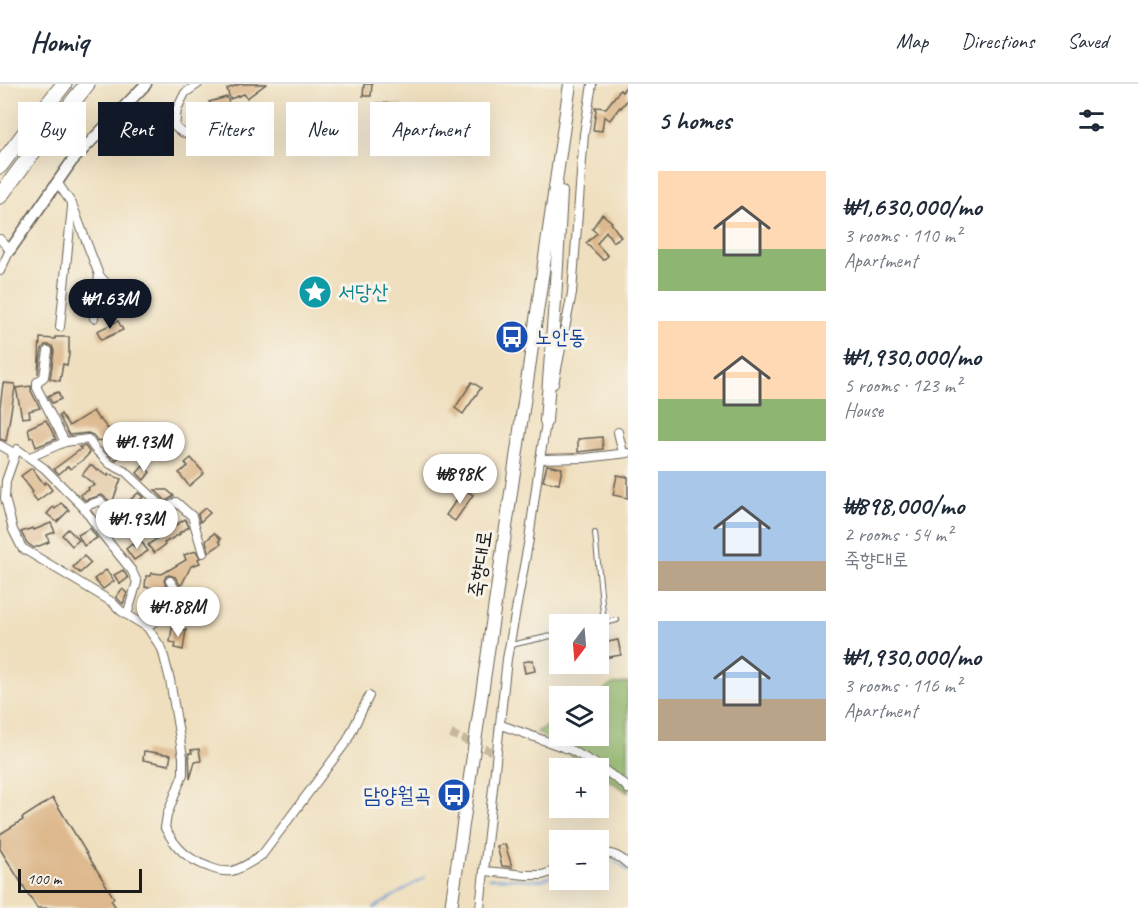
<!DOCTYPE html>
<html lang="en">
<head>
<meta charset="utf-8">
<style>
  :root { --surface:#fff; --page:#f6f6f7; --text:#1f2937; --muted:#747a83; --line:#e0e1e3; --accent:#111827 }
  body { margin:0; font-family:Caveat,"Poor Story",sans-serif; background:var(--page); color:var(--text); height:100vh; display:flex; flex-direction:column; font-size:22px; white-space:nowrap }
  * { box-sizing:border-box; margin:0 }
  p { font-size:20px; color:var(--muted) }
  .icon { flex:none; width:33px; height:33px; fill:none; stroke:currentColor; stroke-width:2; stroke-linecap:round; stroke-linejoin:round }
  .map { position:relative; flex:1; overflow:hidden }
  .side { display:flex; flex-direction:column; background:var(--surface); width:510px }
  .side>* { flex:none }
  .guide { position:absolute; left:18px; top:18px; width:519px; height:54px; display:flex; gap:12px }
  .needle { width:39px; rotate:196deg }
  .buttons { position:absolute; left:549px; top:530px; display:grid; gap:12px }
  .buttons a { display:grid; place-items:center; width:60px; height:60px; border-radius:0px; background:var(--surface); box-shadow:0 6px 24px #0002; font-size:30px }
  .scale { position:absolute; left:18px; bottom:15px; width:124px; box-sizing:border-box; padding-left:6px; border:3px solid #1c1c1c; border-top:0; font-size:16px; line-height:21px; white-space:nowrap; color:#1c1c1c; -webkit-text-stroke:4px #f7f3e8; paint-order:stroke }
  .price { position:absolute; translate:-50% -51px; padding:0 14px; border-radius:21px; background:#fff; color:#222; font-size:20px; line-height:39px; filter:drop-shadow(0 2px 3px #0008) }
  .price::after { content:''; position:absolute; left:50%; top:36px; width:18px; height:14px; margin-left:-9px; background:inherit; clip-path:polygon(0 0,100% 0,50% 100%) }
  .price.selected { background:var(--accent); color:#fff }
  ul { padding:0; list-style:none }
  li { display:flex; align-items:center; gap:18px; height:150px; padding:0 30px }
  li span { display:grid; place-items:center; flex:none; width:168px; height:120px; border-radius:0px; color:#555 }
  li>.icon { margin-inline-start:auto }
  span .icon { width:72px; height:72px; fill:#fffc; stroke-width:1 }
  li b { font-size:26px }
  h2 { display:flex; justify-content:space-between; align-items:center; height:72px; padding:0 30px; font-size:26px }
  .chip { padding:0 21px; border-radius:0px; background:var(--surface); box-shadow:0 6px 24px #0002; font-size:21px; line-height:54px }
  .chip.selected { background:var(--accent); color:#fff }
  header { display:flex; align-items:center; gap:36px; box-sizing:border-box; height:84px; padding:0 30px; background:var(--surface); border-bottom:2px solid var(--line) }
  header strong { font-size:28px }
  nav { display:flex; gap:33px; margin-inline-start:auto; font-size:21px }
  main { display:flex; flex:1; min-height:0 }
  .map>svg:first-child { display:block }
  .forest { fill:#91b76c; stroke:#566a44; stroke-width:1.5 }
  .lines { fill:none; stroke-linecap:round; stroke-linejoin:round }
  .stream { stroke:#6b9dd5; stroke-width:2 }
  .building { fill:#ddb88c }
  .minor-tunnel { stroke:#c5b89e; stroke-width:8; stroke-dasharray:8 4; stroke-linecap:butt }
  .service-casing { stroke:#666055; stroke-width:6 }
  .minor-casing { stroke:#666055; stroke-width:10 }
  .tertiary-casing { stroke:#666055; stroke-width:13 }
  .primary-casing { stroke:#666055; stroke-width:14 }
  .motorway-casing { stroke:#666055; stroke-width:17 }
  .service { stroke:#fff; stroke-width:4 }
  .minor { stroke:#fff; stroke-width:8 }
  .tertiary { stroke:#fff; stroke-width:10 }
  .primary { stroke:#fff; stroke-width:12 }
  .motorway { stroke:#fff; stroke-width:15 }
  .labels { text-anchor:middle; dominant-baseline:central; stroke-width:6; stroke-linejoin:round; paint-order:stroke }
  .culture-label { font-size:21px; fill:#0d838f; stroke:#f7f3e8; text-anchor:start }
  .transit-label { font-size:21px; fill:#164399; stroke:#f7f3e8; text-anchor:start }
  .street-label { font-size:21px; fill:#1c1c1c; stroke:#f7f3e8 }
</style>
</head>
<body>
<header>
<strong>Homiq</strong>
<nav><a>Map</a><a>Directions</a><a>Saved</a></nav>
</header>
<main>
<div class="map">
<svg width="628" height="824" viewBox="0 0 628 824">
  <rect width="100%" height="100%" fill="#f7f3e8"/>
  <filter id="ink" filterUnits="userSpaceOnUse"><feTurbulence type="fractalNoise" baseFrequency=".0167" numOctaves="2"/><feDisplacementMap in="SourceGraphic" scale="12" xChannelSelector="R" yChannelSelector="G"/><feConvolveMatrix kernelMatrix="1 2 1 2 8 2 1 2 1" color-interpolation-filters="sRGB"/></filter>
  <filter id="wash" filterUnits="userSpaceOnUse"><feTurbulence type="fractalNoise" baseFrequency=".008" numOctaves="4" result="noise"/><feDisplacementMap in="SourceGraphic" scale="24" xChannelSelector="R" yChannelSelector="G"/><feGaussianBlur stdDeviation="1.35" result="paint"/><feColorMatrix in="noise" values="0 0 0 0 0 0 0 0 0 0 0 0 0 0 0 0 0 1.4 0 .05"/><feComposite in="paint" operator="in"/></filter>
  <g filter="url(#wash)">
    <rect width="100%" height="100%" fill="#efdfbe"/>
    <polygon class="forest" points="628,599 628,708 599,690 598,684 589,684 537,648 559,634 560,651 598,651 598,612 595,612 613,600"/>
    <g class="lines">
      <g class="stream">
        <path d="M598,776C612,775 620,777 628,788"/>
        <polyline points="489,794 542,796 554,791"/>
        <polyline points="374,824 425,793"/>
      </g>
    </g>
    <g id="blocks">
      <g class="building">
        <polygon points="240,0 266,0 247,14 244,10 230,15 227,5"/>
        <polygon points="364,0 372,0 371,12 363,12"/>
        <polygon points="628,0 628,15 621,24 620,23 610,36 604,32 602,47 593,46 596,26 595,23 606,24 620,6 622,8"/>
        <polygon points="227,13 230,23 224,24 225,28 205,34 206,36 192,39 190,28 213,23 209,18"/>
        <polygon points="377,19 402,20 402,34 376,33"/>
        <polygon points="254,28 259,37 229,55 224,47"/>
        <polygon points="602,130 612,138 611,139 621,153 613,158 606,147 597,160 608,172 603,176 586,159 597,149 592,145"/>
        <polygon points="118,237 123,246 101,256 97,247"/>
        <polygon points="55,253 69,253 69,271 67,281 63,280 60,297 50,295 54,267 52,262 50,261 45,261 42,265 38,289 38,290 40,254 55,255"/>
        <polygon points="472,298 481,304 463,330 455,324"/>
        <polygon points="3,299 15,300 15,304 6,357 0,355 0,323"/>
        <polygon points="31,302 31,307 40,324 29,327 30,333 22,334 16,304"/>
        <polygon points="58,308 61,315 52,319 48,312"/>
        <polygon points="93,327 99,336 100,335 108,345 110,344 112,355 97,357 93,351 88,349 69,351 59,332 61,330 69,342"/>
        <polygon points="46,336 56,355 36,363 33,353 30,354 28,344"/>
        <polygon points="125,349 133,359 116,376 107,368"/>
        <polygon points="165,353 179,367 175,372 161,358"/>
        <polygon points="602,353 603,365 578,368 578,355"/>
        <polygon points="85,362 90,369 83,376 70,385 68,382 59,390 54,385 81,365 79,363"/>
        <polygon points="191,374 204,389 189,402 179,389 188,382 185,379"/>
        <polygon points="90,381 108,392 108,390 121,395 112,419 102,411 85,416 82,413 81,410 89,406 88,404 95,401 82,391"/>
        <polygon points="547,381 562,384 559,400 543,397"/>
        <polygon points="143,382 150,388 144,396 137,389"/>
        <polygon points="32,384 44,400 46,398 52,406 37,417 31,409 33,408 21,392"/>
        <polygon points="617,391 628,393 628,414 613,411"/>
        <polygon points="464,405 473,411 455,437 446,431"/>
        <polygon points="155,406 167,406 174,412 166,417"/>
        <polygon points="138,409 143,413 134,421 130,416"/>
        <polygon points="61,419 69,426 57,438 47,430 53,423 55,425"/>
        <polygon points="205,424 210,429 200,438 198,430"/>
        <polygon points="185,435 189,443 179,449 180,450 164,459 165,461 154,469 148,461 165,449 165,448"/>
        <polygon points="114,438 122,447 113,453 105,443"/>
        <polygon points="51,439 55,448 47,451 49,458 34,464 27,459 21,448 33,444 34,446"/>
        <polygon points="90,444 97,454 84,462 78,451"/>
        <polygon points="68,445 79,456 72,462 62,451"/>
        <polygon points="214,449 221,455 219,456 221,460 209,468 206,457"/>
        <polygon points="141,457 148,467 134,476 126,465 132,460 134,462"/>
        <polygon points="196,467 200,474 198,475 200,479 191,482 182,500 180,501 175,493 169,491 166,492 164,497 168,506 145,503 146,492 151,492 152,489 162,490 186,476 184,471"/>
        <polygon points="84,472 91,479 80,489 73,483"/>
        <polygon points="106,486 114,497 103,505 94,495"/>
        <polygon points="123,486 128,494 120,500 114,491"/>
        <polygon points="122,505 127,509 123,520 116,513"/>
        <polygon points="172,544 186,546 183,566 175,564 176,559 170,558"/>
        <polygon points="618,556 621,571 598,575 598,560"/>
        <polygon points="533,576 535,587 525,589 523,578"/>
        <polygon points="199,665 201,677 195,678 190,695 189,669 192,669 191,666"/>
        <polygon points="144,667 171,671 169,681 143,676"/>
        <polygon points="53,714 114,814 111,816 115,822 112,824 37,824 0,765 0,750 23,736 22,734"/>
        <polygon points="505,760 512,783 502,782 497,762"/>
      </g>
    </g>
  </g>
  <g filter="url(#ink)">
    <use href="#blocks" fill-opacity="0" stroke="#666055" stroke-width="1.5"/>
    <g class="lines">
      <polyline class="minor-tunnel" points="451,650 498,670"/>
      <g class="service-casing">
        <g id="service">
          <polyline points="595,449 604,539"/>
          <polyline points="598,541 617,536"/>
          <polyline points="511,561 560,550"/>
        </g>
      </g>
      <g class="minor-casing">
        <g id="minor">
          <path d="M198,0L185,9L177,25L175,43C189,57 202,47 219,40"/>
          <polyline points="57,98 72,120 99,191 128,224"/>
          <polyline points="0,155 10,166 0,187"/>
          <polyline points="94,234 99,191"/>
          <polyline points="60,243 72,123"/>
          <polyline points="48,267 44,293 37,298 37,304 65,358 88,355 95,365 110,380 126,388 165,425"/>
          <polyline points="554,300 572,209 584,50 592,0"/>
          <polyline points="618,348 623,369"/>
          <path d="M0,361L12,368L13,377L6,397L5,414L13,446L22,464L112,518L121,527L147,543L162,565L170,596L183,673V690L167,731L165,744C176,764 187,775 209,783C216,786 225,788 232,787C243,784 253,777 262,771L347,657L369,612"/>
          <polyline points="30,373 65,358"/>
          <polyline points="540,375 585,374 628,369"/>
          <polyline points="13,377 17,365 44,384 83,423 102,450 132,487 137,498 127,531"/>
          <polyline points="83,423 100,417 138,451 165,425 176,418 192,432 203,469"/>
          <polyline points="147,543 156,536 176,506 170,497"/>
          <polyline points="501,641 571,666 596,680 625,701 628,705"/>
          <path d="M598,771C610,767 619,772 628,780"/>
          <polyline points="485,787 526,791 542,791 560,785"/>
          <polyline points="480,824 507,575 529,455 540,375 547,333"/>
        </g>
      </g>
      <g class="tertiary-casing">
        <polyline id="tertiary" points="10,166 72,77 146,0"/>
      </g>
      <g class="primary-casing">
        <g id="primary">
          <polyline points="546,337 555,217 561,108"/>
          <polyline points="451,824 570,0"/>
        </g>
      </g>
      <g class="motorway-casing">
        <g id="motorway">
          <polyline points="0,82 24,50 64,0"/>
          <polyline points="0,112 36,64 87,0"/>
        </g>
      </g>
      <use href="#service" class="service"/>
      <use href="#minor" class="minor"/>
      <use href="#tertiary" class="tertiary"/>
      <use href="#primary" class="primary"/>
      <use href="#motorway" class="motorway"/>
    </g>
  </g>
  <defs>
    <g id="sight-disc" transform="scale(1.725)"><circle r="9.5" fill="#0f9aa8" stroke="#f7f3e8"/><path d="M0-6L1.8-2.2L6-1.7L2.9 1.2L3.7 5.4L0 3.3L-3.7 5.4L-2.9 1.2L-6-1.7L-1.8-2.2Z" fill="#fff"/></g>
    <g id="bus-disc" transform="scale(1.725)"><circle r="9.5" fill="#1a4fb4" stroke="#f7f3e8"/><path d="M-5-6H5V4H4V6H2V4H-2V6H-4V4H-5ZM-3.5-4V0h7V-4ZM-3.5 1.2v1.5H-2V1.2ZM2 1.2v1.5H3.5V1.2Z" fill="#fff"/></g>
  </defs>
  <g fill-rule="evenodd">
    <use href="#sight-disc" x="315" y="208"/>
    <use href="#bus-disc" x="512" y="253"/>
    <use href="#bus-disc" x="454" y="711"/>
  </g>
  <g class="labels">
    <g class="culture-label">
      <text x="338" y="208">서당산</text>
    </g>
    <g class="transit-label">
      <text x="535" y="253">노안동</text>
      <text x="431" y="711" text-anchor="end">담양월곡</text>
    </g>
    <g class="street-label">
      <text transform="translate(480 480) rotate(-82)">죽향대로</text>
    </g>
  </g>
</svg>
<div class="buttons">
<a><svg class="needle" viewBox="-14 -14 28 28"><path d="M0-13l5 13h-10z" fill="#e53935"/><path d="M0 13l5-13h-10z" fill="#747a83"/></svg></a>
<a><svg class="icon" aria-label="layers" viewBox="0 0 24 24"><path d="M12 4l9 5-9 5-9-5zM3 14l9 5 9-5"/></svg></a>
<a>+</a>
<a>−</a>
</div>
<div class="scale">100 m</div>
<b class="price selected" style="left:110px;top:246px">₩1.63M</b>
<b class="price" style="left:144px;top:389px">₩1.93M</b>
<b class="price" style="left:460px;top:421px">₩898K</b>
<b class="price" style="left:137px;top:466px">₩1.93M</b>
<b class="price" style="left:178px;top:554px">₩1.88M</b>
<div class="guide">
<a class="chip">Buy</a>
<a class="chip selected">Rent</a>
<a class="chip">Filters</a>
<a class="chip">New</a>
<a class="chip">Apartment</a>
</div>
</div>
<section class="side">
<h2>5 homes<svg class="icon" aria-label="filters" viewBox="0 0 24 24"><path d="M4 7h16M4 17h16"/><circle cx="9" cy="7" r="2"/><circle cx="15" cy="17" r="2"/></svg></h2>
<ul>
<li><span style="background:linear-gradient(#ffd9b3 65%,#8fb573 0)"><svg class="icon" aria-label="home" viewBox="0 0 24 24"><path d="M3 11l9-7 9 7M6 9v11h12V9"/></svg></span><div><b>₩1,630,000/mo</b><p>3 rooms · 110 m²</p><p>Apartment</p></div></li>
<li><span style="background:linear-gradient(#ffd9b3 65%,#8fb573 0)"><svg class="icon" aria-label="home" viewBox="0 0 24 24"><path d="M3 11l9-7 9 7M6 9v11h12V9"/></svg></span><div><b>₩1,930,000/mo</b><p>5 rooms · 123 m²</p><p>House</p></div></li>
<li><span style="background:linear-gradient(#a9c7e8 75%,#b9a48a 0)"><svg class="icon" aria-label="home" viewBox="0 0 24 24"><path d="M3 11l9-7 9 7M6 9v11h12V9"/></svg></span><div><b>₩898,000/mo</b><p>2 rooms · 54 m²</p><p>죽향대로</p></div></li>
<li><span style="background:linear-gradient(#a9c7e8 65%,#b9a48a 0)"><svg class="icon" aria-label="home" viewBox="0 0 24 24"><path d="M3 11l9-7 9 7M6 9v11h12V9"/></svg></span><div><b>₩1,930,000/mo</b><p>3 rooms · 116 m²</p><p>Apartment</p></div></li>
</ul>
</section>
</main>
</body>
</html>
